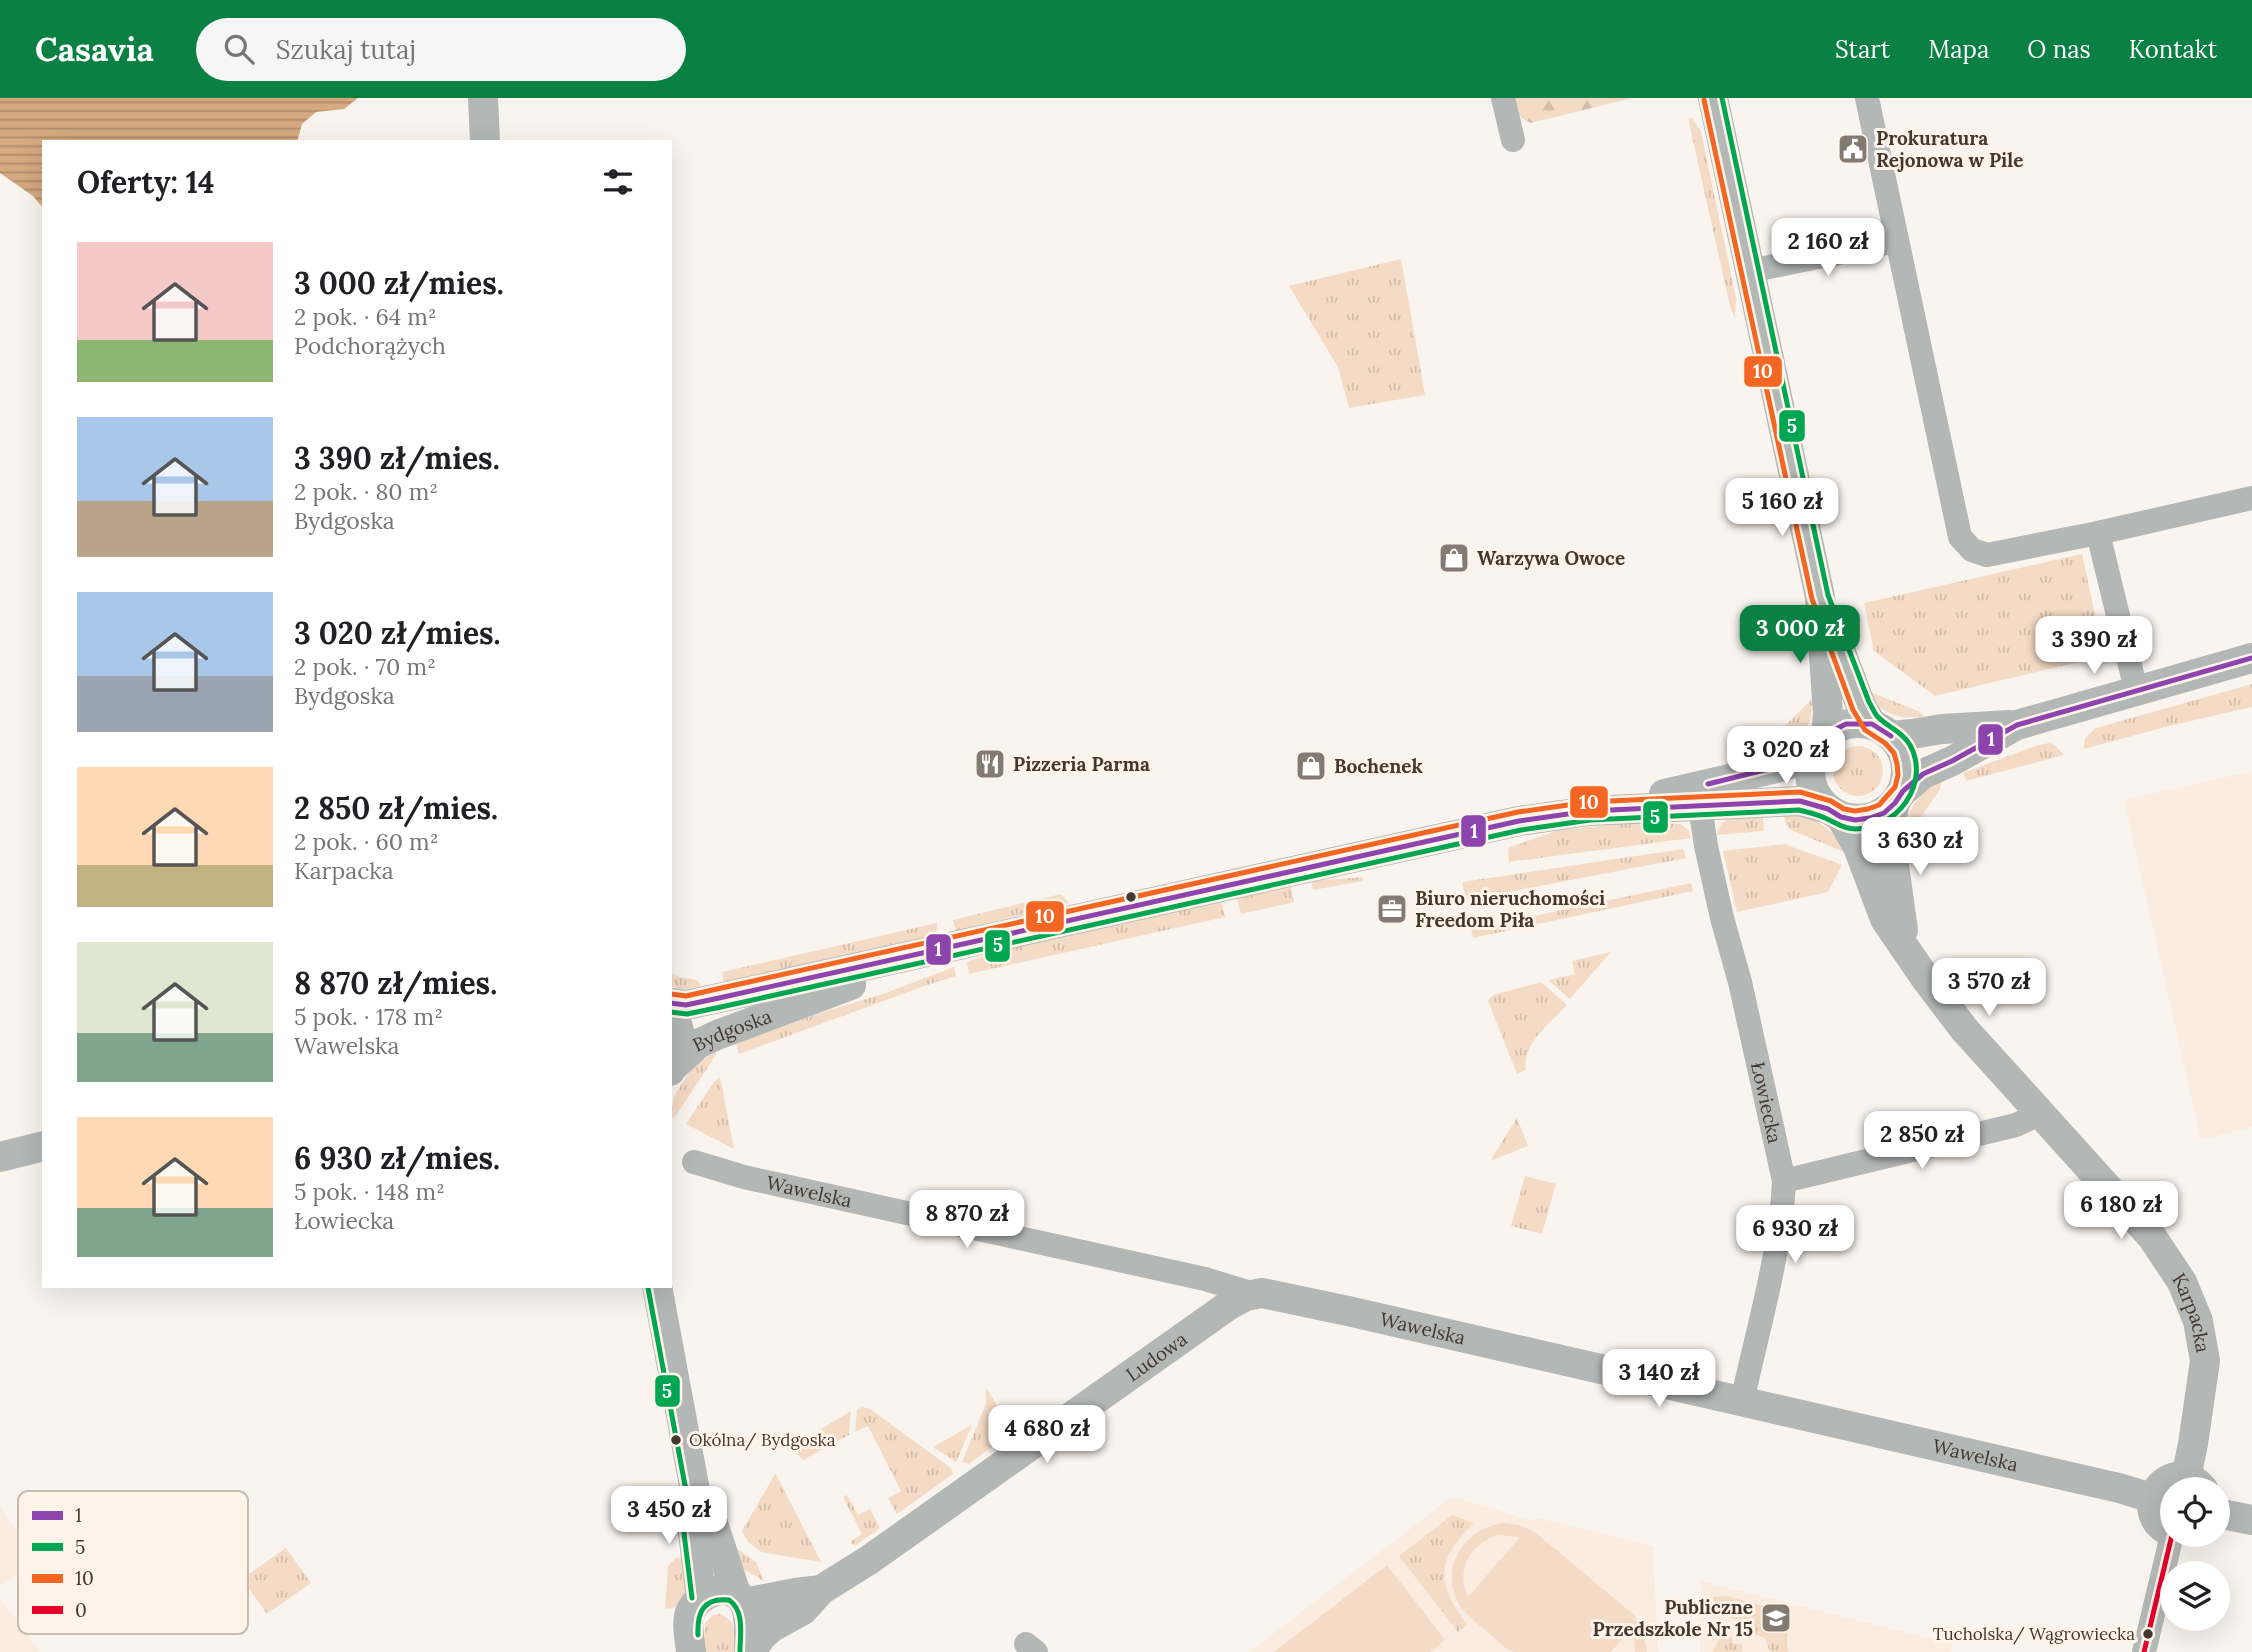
<!DOCTYPE html>
<html lang="pl">
<head>
<meta charset="utf-8">
<style>
  :root { --surface:#fff; --page:#f6f6f6; --text:#202124; --muted:#757577; --accent:#0b8043 }
  body { margin:0; font-family:Lora,serif; background:var(--page); color:var(--text); height:100vh; display:flex; flex-direction:column; font-size:26px; white-space:nowrap }
  * { box-sizing:border-box; margin:0 }
  p { font-size:23px; color:var(--muted) }
  .icon { flex:none; width:38px; height:38px; fill:none; stroke:currentColor; stroke-width:2; stroke-linecap:round; stroke-linejoin:round }
  .map { position:relative; flex:1; overflow:hidden }
  .details { position:absolute; left:42px; top:42px; width:630px; height:1148px; display:flex; flex-direction:column; background:var(--surface); border-radius:0px; box-shadow:0 7px 28px #0002 }
  .details>* { flex:none }
  .fabs { position:absolute; left:2160px; top:1379px; display:grid; gap:14px }
  .fabs a { display:grid; place-items:center; width:70px; height:70px; border-radius:50%; background:var(--surface); box-shadow:0 7px 28px #0002; font-size:35px }
  .price { position:absolute; translate:-50% -60px; padding:0 16px; border-radius:14px; background:#fff; color:#222; font-size:23px; line-height:46px; filter:drop-shadow(0 2px 4px #0008) }
  .price::after { content:''; position:absolute; left:50%; top:42px; width:21px; height:16px; margin-left:-10px; background:inherit; clip-path:polygon(0 0,100% 0,50% 100%) }
  .price.active { background:var(--accent); color:#fff }
  ul { padding:0; list-style:none }
  li { display:flex; align-items:center; gap:21px; height:175px; padding:0 35px }
  li span { display:grid; place-items:center; flex:none; width:196px; height:140px; border-radius:0px; color:#555 }
  li>.icon { margin-inline-start:auto }
  span .icon { width:84px; height:84px; fill:#fffc; stroke-width:1 }
  li b { font-size:30px }
  h2 { display:flex; justify-content:space-between; align-items:center; height:84px; padding:0 35px; font-size:30px }
  header { display:flex; align-items:center; gap:42px; box-sizing:border-box; height:98px; padding:0 35px; background:var(--accent); color:#fff }
  header strong { font-size:33px }
  nav { display:flex; gap:38px; margin-inline-start:auto; font-size:24px }
  .search { width:490px; height:63px; background:var(--page); display:flex; align-items:center; gap:18px; box-sizing:border-box; padding:0 24px; border-radius:38px; color:var(--muted); font-size:26px }
  .map>svg:first-child { display:block }
  .built { fill:#fbece1 }
  .grass { fill:url(#grass-tufts) }
  .forest { fill:url(#forest-firs) }
  .pitch { fill:#f4dbc6; fill-rule:evenodd }
  .water { fill:url(#water-rules) }
  .lines { fill:none; stroke-linecap:round; stroke-linejoin:round }
  .minor { stroke:#b3b7b6; stroke-width:24 }
  .tertiary { stroke:#b3b7b6; stroke-width:30 }
  .bus-1-casing { stroke:#fff4ea; stroke-width:10 }
  .bus-2-casing { stroke:#fff4ea; stroke-width:10 }
  .bus-3-casing { stroke:#fff4ea; stroke-width:10 }
  .bus-4-casing { stroke:#fff4ea; stroke-width:10 }
  .bus-1 { stroke:#8e44ad; stroke-width:5 }
  .bus-2 { stroke:#00a651; stroke-width:5 }
  .bus-3 { stroke:#f26522; stroke-width:5 }
  .bus-4 { stroke:#e4002b; stroke-width:5 }
  .bus-dot { fill:#43382f; stroke:#fff4ea; stroke-width:2.5 }
  .labels { text-anchor:middle; dominant-baseline:central; stroke-width:6; stroke-linejoin:round; paint-order:stroke }
  .bus-label { font-size:17px; fill:#43382f; stroke:#fff4ea; text-anchor:start }
  .poi-label { font-size:19px; font-weight:bold; fill:#43382f; stroke:#fff4ea; text-anchor:start }
  .street-label { font-size:19px; fill:#43382f; stroke:#fff4ea }
  .key { fill:#fff4ea; stroke:#c7bcb2; stroke-width:2 }
  .key-label { font-size:19px; fill:#43382f }
  .line-badge { stroke:#fff4ea; stroke-width:2.5 }
  .badge-label { font-size:19px; text-anchor:middle; font-weight:bold; fill:#fff }
</style>
</head>
<body>
<header>
<strong>Casavia</strong>
<div class="search"><svg class="icon" aria-label="search" viewBox="0 0 24 24"><circle cx="10" cy="10" r="6"/><path d="M15 15l6 6"/></svg>Szukaj tutaj</div>
<nav><a>Start</a><a>Mapa</a><a>O nas</a><a>Kontakt</a></nav>
</header>
<div class="map">
<svg width="2252" height="1554" viewBox="0 0 2252 1554">
  <defs>
    <pattern id="grass-tufts" width="24" height="20" patternUnits="userSpaceOnUse" patternTransform="scale(1.75)"><rect width="24" height="20" fill="#f4dbc6"/><path d="M3 7l-1-3M5 7V3M7 7l1-3M15 17l-1-3M17 17v-4M19 17l1-3" fill="none" stroke="#d2bdaa"/></pattern>
    <pattern id="forest-firs" width="22" height="20" patternUnits="userSpaceOnUse" patternTransform="scale(1.75)"><rect width="22" height="20" fill="#f4dbc6"/><path d="M5 1l3.5 6h-7zM16 11l3.5 6h-7z" fill="#d2bdaa"/></pattern>
    <pattern id="water-rules" width="6" height="5" patternUnits="userSpaceOnUse" patternTransform="scale(1.75)"><rect width="6" height="5" fill="#d5aa81"/><path d="M0 2.5h6" fill="none" stroke="#ae8b6a"/></pattern>
  </defs>
  <rect width="100%" height="100%" fill="#faf4ef"/>
  <g class="built">
    <polygon points="2252,673 2252,1029 2201,1042 2124,702"/>
    <polygon points="1458,1400 1532,1423 1538,1420 1653,1448 1658,1554 1249,1554 1449,1401"/>
    <polygon points="0,1409 39,1463 0,1488"/>
    <polygon points="1701,1483 1953,1546 1951,1554 1700,1554"/>
    <polygon points="0,1500 13,1517 40,1554 0,1554"/>
  </g>
  <g class="grass">
    <polygon points="1688,20 1692,20 1701,34 1736,200 1735,220 1730,208"/>
    <polygon points="1401,161 1425,297 1349,310 1338,269 1289,188"/>
    <polygon points="2082,456 2104,558 1935,598 1874,553 1864,505"/>
    <polygon points="2252,586 2252,609 2169,628 2084,651 2085,640 2096,630"/>
    <path d="M1865,592L1918,613L1925,618C1898,623 1880,615 1865,592Z"/>
    <path d="M1813,600C1811,631 1805,646 1773,654L1772,644L1775,638Z"/>
    <polygon points="2049,645 2055,647 2064,657 1966,683 1963,675 2035,648"/>
    <circle cx="1858" cy="673" r="25"/>
    <path d="M1942,683L1940,691L1904,744C1904,715 1915,697 1942,683Z"/>
    <polygon points="1797,717 1815,722 1842,741 1846,755 1791,732 1786,726 1784,718"/>
    <path d="M1763,718L1764,733L1717,737C1719,715 1745,719 1763,718Z"/>
    <polygon points="1637,724 1681,726 1689,733 1691,740 1509,764 1508,750 1559,732"/>
    <polygon points="1784,746 1842,767 1828,794 1737,814 1723,753"/>
    <polygon points="1683,751 1686,760 1466,802 1462,784"/>
    <polygon points="1363,779 1363,783 1313,792 1311,783"/>
    <polygon points="1691,785 1693,793 1473,840 1471,831"/>
    <polygon points="1291,788 1294,804 1241,816 1237,800"/>
    <polygon points="1061,796 1069,805 956,833 953,822"/>
    <polygon points="1221,802 1225,819 969,876 967,865 969,863 1001,852"/>
    <polygon points="937,825 936,837 724,884 722,874"/>
    <polygon points="1611,854 1570,901 1548,882 1575,876 1572,863"/>
    <polygon points="954,869 956,878 930,886 739,956 736,945 823,914 883,896"/>
    <polygon points="670,874 679,879 697,882 702,888 679,892 670,888"/>
    <path d="M1541,884L1567,907C1551,925 1521,946 1526,972L1517,976L1488,903L1493,897Z"/>
    <polygon points="716,954 716,957 675,1019 670,1020 674,998 694,967"/>
    <polygon points="720,979 734,1051 686,1026 714,984"/>
    <polygon points="1517,1020 1528,1048 1490,1063"/>
    <polygon points="1525,1078 1556,1086 1542,1136 1511,1128"/>
    <polygon points="986,1289 1008,1326 1005,1339 969,1366 962,1364 986,1306"/>
    <polygon points="862,1309 870,1311 951,1370 953,1376 897,1416 888,1400 901,1393 868,1328 855,1334 857,1312"/>
    <polygon points="851,1313 849,1337 803,1362 796,1355 816,1334"/>
    <polygon points="972,1327 956,1364 933,1349"/>
    <polygon points="775,1376 776,1376 821,1464 761,1454 748,1444 742,1433"/>
    <polygon points="847,1397 858,1417 870,1411 880,1430 855,1448 850,1444 862,1436 843,1399"/>
    <path d="M1452,1417L1474,1425C1436,1461 1435,1485 1467,1526L1458,1534L1399,1458Z"/>
    <polygon points="286,1450 311,1485 267,1516 242,1481"/>
    <polygon points="736,1450 756,1464 764,1483 743,1471"/>
    <polygon points="687,1458 690,1488 678,1509 665,1511 668,1468 676,1460"/>
    <polygon points="1726,1498 1788,1514 1787,1548 1789,1554 1770,1554 1765,1540 1754,1536 1745,1525 1731,1520 1726,1511 1714,1512 1713,1499"/>
    <path d="M720,1516C738,1523 735,1537 735,1554H704L705,1525L713,1517Z"/>
    <polygon points="1721,1538 1732,1539 1733,1545 1742,1546 1742,1554 1712,1554"/>
  </g>
  <path class="forest" d="M1512,0H1632L1531,25C1518,20 1516,13 1512,0Z"/>
  <g class="pitch">
    <path d="M1503,1425L1520,1427L1536,1435L1634,1517L1643,1533L1647,1554H1635L1634,1539L1630,1532L1611,1554C1587,1554 1564,1554 1541,1554C1532,1554 1522,1554 1514,1554C1505,1552 1495,1540 1488,1534C1479,1527 1468,1519 1461,1509C1437,1472 1463,1431 1503,1425ZM1498,1437L1520,1439L1468,1499C1455,1471 1471,1446 1498,1437Z"/>
    <polygon points="1387,1467 1445,1542 1430,1554 1274,1554"/>
  </g>
  <polygon class="water" points="0,0 358,0 344,11 316,14 302,26 297,44 44,44 44,111 33,98 0,75"/>
  <g class="lines">
    <g class="minor">
      <polyline points="1503,0 1513,42"/>
      <polyline points="1867,0 1960,439 1972,452 1987,457 2098,435 2136,592"/>
      <polyline points="1750,173 1896,143"/>
      <polyline points="2098,435 2252,400"/>
      <path id="s1" d="M1700,708L1706,748L1722,820L1740,884L1784,1083C1781,1154 1757,1234 1742,1304"/>
      <path id="s2" d="M694,1064L744,1079L1205,1181L1254,1196"/>
      <polyline points="1784,1083 2016,1027 2041,1015"/>
      <polyline points="1026,1546 1036,1554"/>
      <polyline points="2144,1554 2172,1437"/>
    </g>
    <g class="tertiary">
      <polyline points="483,0 485,44"/>
      <polyline points="1713,0 1820,499 1828,616 1826,636"/>
      <polyline points="1833,533 1861,608 1872,626"/>
      <circle cx="1858" cy="673" r="48"/>
      <polyline points="1891,638 1912,636 1942,631 2009,627"/>
      <polyline points="1903,693 1923,676 1952,663 2017,627 2252,560"/>
      <polyline points="1664,696 1773,671 1793,665 1815,651"/>
      <polyline points="1895,705 1889,732 1903,832"/>
      <path id="s3" d="M1841,719L1858,749L1885,821L1926,881L1964,931L2152,1139L2182,1184L2198,1223L2205,1263L2193,1346L2186,1379"/>
      <polyline points="670,905 686,907 719,900 1519,723 1589,713 1800,703 1828,711"/>
      <path d="M670,914C683,931 684,955 670,973"/>
      <path id="s4" d="M675,967L698,946L717,937L851,887"/>
      <polyline points="0,1059 44,1048"/>
      <polyline points="657,1188 696,1398 692,1427 701,1499"/>
      <polyline points="696,1398 712,1422 736,1496"/>
      <polyline points="2217,1415 2252,1422"/>
      <path d="M2172,1435C2125,1413 2172,1353 2203,1391"/>
      <polyline points="744,1505 795,1495 821,1492"/>
      <path d="M691,1554C690,1542 686,1526 690,1515C697,1495 731,1481 744,1504C751,1518 749,1538 749,1554"/>
      <path id="s5" d="M751,1554L761,1539L772,1529L803,1512L821,1492L869,1462L1229,1207L1246,1198L1262,1195L1348,1213L2119,1390L2152,1400"/>
    </g>
    <g class="bus-1-casing">
      <g id="bus-1">
        <polyline points="1708,686 1793,665 1815,651 1826,636 1846,626 1872,626 1891,638"/>
        <polyline points="670,905 686,907 719,900 1519,723 1589,713 1800,703 1828,711 1841,719 1855,722 1870,720 1884,715 1895,705 1903,693 1923,676 1952,663 2017,627 2252,560"/>
      </g>
    </g>
    <g class="bus-2-casing">
      <g id="bus-2">
        <path d="M670,914L687,916L721,909L1521,732L1590,722L1799,712C1807,714 1817,716 1825,720C1835,724 1843,731 1855,731C1897,731 1931,686 1910,647C1902,633 1887,629 1877,618C1874,614 1872,609 1869,604L1828,497L1722,0"/>
        <polyline points="648,1190 687,1398 683,1427 692,1500"/>
        <path d="M698,1537C697,1515 703,1499 729,1502C745,1513 740,1537 740,1554"/>
      </g>
    </g>
    <g class="bus-3-casing">
      <polyline id="bus-3" points="671,896 686,898 717,891 1518,714 1589,704 1800,694 1831,703 1844,711 1855,713 1868,711 1879,707 1895,689 1898,677 1897,666 1894,655 1885,645 1865,632 1853,612 1812,501 1704,2"/>
    </g>
    <g class="bus-4-casing">
      <polyline id="bus-4" points="2144,1554 2172,1437"/>
    </g>
    <use href="#bus-1" class="bus-1"/>
    <use href="#bus-2" class="bus-2"/>
    <use href="#bus-3" class="bus-3"/>
    <use href="#bus-4" class="bus-4"/>
  </g>
  <defs>
    <g id="civic-square" transform="scale(1.575)"><rect x="-9" y="-9" width="18" height="18" rx="4" fill="#837a72" stroke="#fff4ea"/><path d="M-.6-6.5H3V-4.5H.6V-3L4-1V1h2V6H-6V1h2V-1L-.6-3ZM-1.2 2.5V6h2.4V2.5Z" fill="#fff"/></g>
    <g id="shop-square" transform="scale(1.575)"><rect x="-9" y="-9" width="18" height="18" rx="4" fill="#837a72" stroke="#fff4ea"/><path d="M-5-2.5h2.3a2.7 3.5 0 0 1 5.4 0H5L5.5 6h-11ZM-1.5-2.5h3a1.5 2.3 0 0 0-3 0Z" fill="#fff"/></g>
    <g id="restaurant-square" transform="scale(1.575)"><rect x="-9" y="-9" width="18" height="18" rx="4" fill="#837a72" stroke="#fff4ea"/><path d="M-5-6h1v4h1v-4h1v4h1v-4h1v5L-1.5 .5V6h-2V.5L-5-1ZM5-6V6H3V1.5H1.5Q1.5-4 5-6Z" fill="#fff"/></g>
    <g id="office-square" transform="scale(1.575)"><rect x="-9" y="-9" width="18" height="18" rx="4" fill="#837a72" stroke="#fff4ea"/><path d="M-6-3h4V-5.5h4V-3h4V5H-6ZM-1-4.5V-3h2v-1.5ZM-6 0V1H6V0Z" fill="#fff"/></g>
    <g id="school-square" transform="scale(1.575)"><rect x="-9" y="-9" width="18" height="18" rx="4" fill="#837a72" stroke="#fff4ea"/><path d="M0-5L7-2L0 1L-7-2ZM-4 1L0 2.5L4 1V4Q0 6-4 4Z" fill="#fff"/></g>
  </defs>
  <g fill-rule="evenodd">
    <use href="#civic-square" x="1853" y="51"/>
    <use href="#shop-square" x="1454" y="460"/>
    <use href="#restaurant-square" x="990" y="666"/>
    <use href="#shop-square" x="1311" y="668"/>
    <use href="#office-square" x="1392" y="811"/>
    <use href="#school-square" x="1776" y="1520"/>
  </g>
  <g class="bus-dot">
    <circle cx="1131" cy="799" r="6"/>
    <circle cx="676" cy="1342" r="6"/>
    <circle cx="2148" cy="1536" r="6"/>
  </g>
  <g class="labels">
    <g class="bus-label">
      <text x="689" y="1342">Okólna/ Bydgoska</text>
      <text x="2135" y="1536" text-anchor="end">Tucholska/ Wągrowiecka</text>
    </g>
    <g class="poi-label">
      <text x="1876" y="40">Prokuratura<tspan x="1876" dy="22">Rejonowa w Pile</tspan></text>
      <text x="1477" y="460">Warzywa Owoce</text>
      <text x="1013" y="666">Pizzeria Parma</text>
      <text x="1334" y="668">Bochenek</text>
      <text x="1415" y="800">Biuro nieruchomości<tspan x="1415" dy="22">Freedom Piła</tspan></text>
      <text x="1753" y="1509" text-anchor="end">Publiczne<tspan x="1753" dy="22">Przedszkole Nr 15</tspan></text>
    </g>
    <g class="street-label">
      <text stroke="none"><textPath href="#s4" startOffset="68">Bydgoska</textPath></text>
      <text stroke="none"><textPath href="#s1" startOffset="304">Łowiecka</textPath></text>
      <text stroke="none"><textPath href="#s2" startOffset="119">Wawelska</textPath></text>
      <text stroke="none"><textPath href="#s3" startOffset="614">Karpacka</textPath></text>
      <text stroke="none"><textPath href="#s5" startOffset="793">Wawelska</textPath></text>
      <text stroke="none"><textPath href="#s5" startOffset="504">Ludowa</textPath></text>
      <text stroke="none"><textPath href="#s5" startOffset="1360">Wawelska</textPath></text>
    </g>
  </g>
  <rect x="18" y="1393" width="230" height="143" rx="10" class="key"/>
  <rect x="32" y="1413" width="31" height="9" fill="#8e44ad"/>
  <rect x="32" y="1445" width="31" height="8" fill="#00a651"/>
  <rect x="32" y="1476" width="31" height="9" fill="#f26522"/>
  <rect x="32" y="1508" width="31" height="8" fill="#e4002b"/>
  <g class="key-label">
    <text x="75" y="1424">1</text>
    <text x="75" y="1456">5</text>
    <text x="75" y="1487">10</text>
    <text x="75" y="1519">0</text>
  </g>
  <g class="line-badge">
    <rect x="1743" y="257" width="40" height="33" rx="7" fill="#f26522"/>
    <rect x="1778" y="311" width="28" height="34" rx="7" fill="#00a651"/>
    <rect x="1977" y="625" width="27" height="33" rx="7" fill="#8e44ad"/>
    <rect x="1569" y="687" width="40" height="34" rx="7" fill="#f26522"/>
    <rect x="1642" y="702" width="27" height="34" rx="7" fill="#00a651"/>
    <rect x="1460" y="716" width="27" height="34" rx="7" fill="#8e44ad"/>
    <rect x="1025" y="802" width="40" height="33" rx="7" fill="#f26522"/>
    <rect x="984" y="831" width="27" height="34" rx="7" fill="#00a651"/>
    <rect x="925" y="835" width="27" height="33" rx="7" fill="#8e44ad"/>
    <rect x="654" y="1276" width="27" height="34" rx="7" fill="#00a651"/>
  </g>
  <g class="badge-label">
    <text x="1763" y="280">10</text>
    <text x="1792" y="335">5</text>
    <text x="1991" y="648">1</text>
    <text x="1589" y="711">10</text>
    <text x="1655" y="726">5</text>
    <text x="1474" y="740">1</text>
    <text x="1045" y="825">10</text>
    <text x="998" y="854">5</text>
    <text x="938" y="858">1</text>
    <text x="667" y="1300">5</text>
  </g>
</svg>
<div class="fabs">
<a><svg class="icon" aria-label="locate" viewBox="0 0 24 24"><circle cx="12" cy="12" r="6"/><path d="M12 2v4M12 18v4M2 12h4M18 12h4"/></svg></a>
<a><svg class="icon" aria-label="layers" viewBox="0 0 24 24"><path d="M12 4l9 5-9 5-9-5zM3 14l9 5 9-5"/></svg></a>
</div>
<b class="price" style="left:1828px;top:180px">2 160 zł</b>
<b class="price" style="left:1782px;top:440px">5 160 zł</b>
<b class="price active" style="left:1800px;top:567px">3 000 zł</b>
<b class="price" style="left:2094px;top:578px">3 390 zł</b>
<b class="price" style="left:1786px;top:688px">3 020 zł</b>
<b class="price" style="left:1920px;top:779px">3 630 zł</b>
<b class="price" style="left:1989px;top:920px">3 570 zł</b>
<b class="price" style="left:1922px;top:1073px">2 850 zł</b>
<b class="price" style="left:2121px;top:1143px">6 180 zł</b>
<b class="price" style="left:967px;top:1152px">8 870 zł</b>
<b class="price" style="left:1795px;top:1167px">6 930 zł</b>
<b class="price" style="left:1659px;top:1311px">3 140 zł</b>
<b class="price" style="left:1047px;top:1367px">4 680 zł</b>
<b class="price" style="left:669px;top:1448px">3 450 zł</b>
<section class="details">
<h2>Oferty: 14<svg class="icon" aria-label="filters" viewBox="0 0 24 24"><path d="M4 7h16M4 17h16"/><circle cx="9" cy="7" r="2"/><circle cx="15" cy="17" r="2"/></svg></h2>
<ul>
<li><span style="background:linear-gradient(#f6c9c9 70%,#8fb573 0)"><svg class="icon" aria-label="home" viewBox="0 0 24 24"><path d="M3 11l9-7 9 7M6 9v11h12V9"/></svg></span><div><b>3 000 zł/mies.</b><p>2 pok. · 64 m²</p><p>Podchorążych</p></div></li>
<li><span style="background:linear-gradient(#a9c7e8 60%,#b9a48a 0)"><svg class="icon" aria-label="home" viewBox="0 0 24 24"><path d="M3 11l9-7 9 7M6 9v11h12V9"/></svg></span><div><b>3 390 zł/mies.</b><p>2 pok. · 80 m²</p><p>Bydgoska</p></div></li>
<li><span style="background:linear-gradient(#a9c7e8 60%,#9aa5b1 0)"><svg class="icon" aria-label="home" viewBox="0 0 24 24"><path d="M3 11l9-7 9 7M6 9v11h12V9"/></svg></span><div><b>3 020 zł/mies.</b><p>2 pok. · 70 m²</p><p>Bydgoska</p></div></li>
<li><span style="background:linear-gradient(#ffd9b3 70%,#c2b280 0)"><svg class="icon" aria-label="home" viewBox="0 0 24 24"><path d="M3 11l9-7 9 7M6 9v11h12V9"/></svg></span><div><b>2 850 zł/mies.</b><p>2 pok. · 60 m²</p><p>Karpacka</p></div></li>
<li><span style="background:linear-gradient(#dfe7d0 65%,#7fa58c 0)"><svg class="icon" aria-label="home" viewBox="0 0 24 24"><path d="M3 11l9-7 9 7M6 9v11h12V9"/></svg></span><div><b>8 870 zł/mies.</b><p>5 pok. · 178 m²</p><p>Wawelska</p></div></li>
<li><span style="background:linear-gradient(#ffd9b3 65%,#7fa58c 0)"><svg class="icon" aria-label="home" viewBox="0 0 24 24"><path d="M3 11l9-7 9 7M6 9v11h12V9"/></svg></span><div><b>6 930 zł/mies.</b><p>5 pok. · 148 m²</p><p>Łowiecka</p></div></li>
</ul>
</section>
</div>
</body>
</html>
